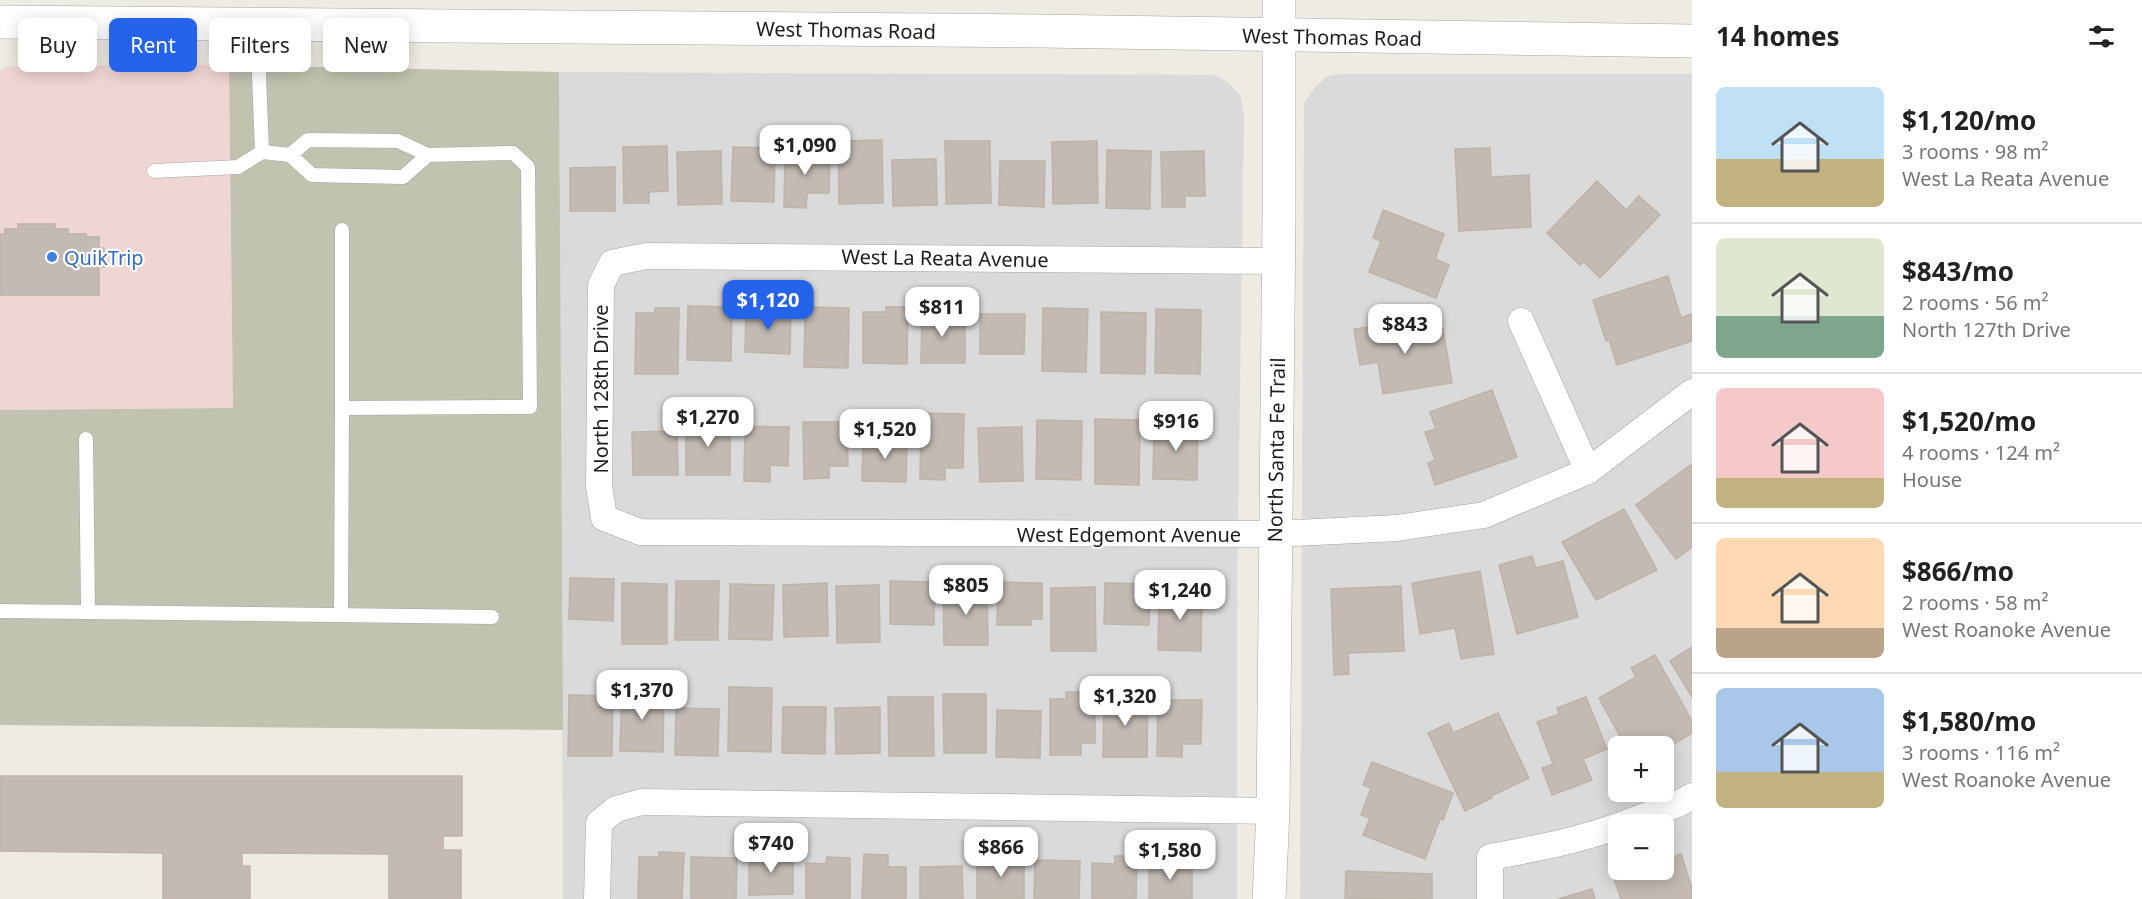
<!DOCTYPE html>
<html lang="en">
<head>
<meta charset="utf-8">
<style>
  :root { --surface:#fff; --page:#f2f2f2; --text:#222; --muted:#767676; --line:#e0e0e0; --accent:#2563eb }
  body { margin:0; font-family:"Noto Sans",sans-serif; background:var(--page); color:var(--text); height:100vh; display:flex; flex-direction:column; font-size:22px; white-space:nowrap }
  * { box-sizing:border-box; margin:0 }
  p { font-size:20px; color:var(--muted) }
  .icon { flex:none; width:33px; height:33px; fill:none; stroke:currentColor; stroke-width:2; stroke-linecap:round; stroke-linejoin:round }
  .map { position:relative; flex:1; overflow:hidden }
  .sheet { display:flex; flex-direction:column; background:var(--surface); width:450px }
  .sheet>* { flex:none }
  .hud { position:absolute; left:18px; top:18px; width:570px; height:54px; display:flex; gap:12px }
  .controls { position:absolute; left:1608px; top:736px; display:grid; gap:12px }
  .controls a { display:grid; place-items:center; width:66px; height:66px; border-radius:9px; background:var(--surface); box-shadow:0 3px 15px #0003; font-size:30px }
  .price { position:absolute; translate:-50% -51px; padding:0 14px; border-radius:12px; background:#fff; color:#222; font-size:20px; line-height:39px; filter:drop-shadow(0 2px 3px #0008) }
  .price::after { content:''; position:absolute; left:50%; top:36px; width:18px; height:14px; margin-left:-9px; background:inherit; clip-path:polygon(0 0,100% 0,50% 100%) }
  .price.on { background:var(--accent); color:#fff }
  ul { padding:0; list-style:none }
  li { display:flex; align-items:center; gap:18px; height:150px; padding:0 24px }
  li+li { border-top:2px solid var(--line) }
  li span { display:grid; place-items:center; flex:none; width:168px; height:120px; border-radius:9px; color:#555 }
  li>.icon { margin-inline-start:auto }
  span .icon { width:72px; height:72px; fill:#fffc; stroke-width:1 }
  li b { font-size:26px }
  h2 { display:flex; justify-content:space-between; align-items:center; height:72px; padding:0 24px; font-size:26px }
  .chip { padding:0 21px; border-radius:9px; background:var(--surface); box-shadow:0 3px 15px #0003; font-size:21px; line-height:54px }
  .chip.on { background:var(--accent); color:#fff }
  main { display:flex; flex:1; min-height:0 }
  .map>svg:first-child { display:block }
  .residential { fill:#dbdada; fill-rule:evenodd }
  .commercial { fill:#efd5d3 }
  .construction { fill:#c1c2af }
  .building { fill:#c2bab3; stroke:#bfb2a6; stroke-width:1.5 }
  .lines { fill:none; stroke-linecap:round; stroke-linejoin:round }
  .service-casing { stroke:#a4a4a4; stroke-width:15 }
  .minor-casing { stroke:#a4a4a4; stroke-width:27 }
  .tertiary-casing { stroke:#a4a4a4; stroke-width:34 }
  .service { stroke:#fff; stroke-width:14 }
  .minor { stroke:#fff; stroke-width:26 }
  .tertiary { stroke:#fff; stroke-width:33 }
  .shop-dot { fill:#3f7fe0; stroke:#fff; stroke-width:2 }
  .labels { text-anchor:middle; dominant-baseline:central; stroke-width:4.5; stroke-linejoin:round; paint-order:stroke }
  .street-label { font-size:20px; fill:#1d1d1d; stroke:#fff }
  .shop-label { font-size:20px; fill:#366cbe; stroke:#fff; text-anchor:start }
</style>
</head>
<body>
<main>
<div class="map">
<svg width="1692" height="899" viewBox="0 0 1692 899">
  <rect width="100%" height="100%" fill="#eeebe3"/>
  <g class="residential">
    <polygon points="559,72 1214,75 1228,82 1240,95 1244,112 1237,594 1237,899 563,899"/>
    <path d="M1341,74H1692V899H1300L1304,103L1315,87L1328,76ZM1618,747H1664V792H1618ZM1618,825H1664V870H1618Z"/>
  </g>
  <polygon class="commercial" points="229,65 233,408 0,410 0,70 10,66"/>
  <polygon class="construction" points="229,65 559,72 563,730 0,725 0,410 233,408"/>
  <g class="building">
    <polygon points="882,140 883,203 839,204 838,141"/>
    <polygon points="945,141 990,141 991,203 946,204"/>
    <polygon points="1097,141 1098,203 1053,204 1052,142"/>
    <polygon points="667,146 668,191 649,192 649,203 624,203 623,147"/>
    <polygon points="733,147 775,148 774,202 731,201"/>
    <polygon points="1490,148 1491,177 1529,175 1531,227 1459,231 1455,149"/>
    <polygon points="1107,150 1151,151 1150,209 1106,208"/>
    <polygon points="721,151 722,204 678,205 677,152"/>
    <polygon points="785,151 830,152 829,193 807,193 806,208 784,207"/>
    <polygon points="1204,151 1205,196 1185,196 1185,207 1162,207 1161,152"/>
    <polygon points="936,159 937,205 893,206 892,160"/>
    <polygon points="1000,161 1045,161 1044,207 999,205"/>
    <polygon points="615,167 615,211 570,211 570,168"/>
    <polygon points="1597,181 1626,210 1639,196 1660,215 1600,278 1584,262 1580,265 1547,233"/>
    <polygon points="1383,210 1444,234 1435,259 1449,265 1436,298 1369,272 1381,241 1373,238"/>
    <polygon points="18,224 55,224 55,229 68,229 68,234 86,234 86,237 99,237 99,248 104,248 104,267 99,267 99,295 0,295 0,234 5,234 5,229 18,229"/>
    <polygon points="1668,276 1681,318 1691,314 1692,341 1617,365 1609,340 1606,341 1593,300"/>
    <polygon points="688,306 732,307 731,361 687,360"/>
    <polygon points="805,307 849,308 848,368 804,367"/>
    <polygon points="886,307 908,307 907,364 863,363 863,312 886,312"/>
    <polygon points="922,307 946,308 946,319 965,319 965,363 921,363"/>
    <polygon points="655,308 679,308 678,374 635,374 636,313 655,313"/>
    <polygon points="746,308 791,309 790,354 745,352"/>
    <polygon points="1043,308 1088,309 1086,372 1042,371"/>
    <polygon points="1156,309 1201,310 1200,374 1155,373"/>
    <polygon points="1101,312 1146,313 1145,374 1101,373"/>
    <polygon points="980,314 1025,314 1024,354 980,354"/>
    <polygon points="1425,318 1427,332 1443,329 1452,383 1383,394 1378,362 1360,365 1354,329"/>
    <polygon points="1492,390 1517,457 1435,485 1428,463 1435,460 1425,432 1436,429 1430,412"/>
    <polygon points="921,413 964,414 963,468 945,468 945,480 920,479"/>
    <polygon points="1095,419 1140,420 1139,485 1095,484"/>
    <polygon points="1037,420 1082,421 1081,480 1036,479"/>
    <rect x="686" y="421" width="44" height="54"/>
    <polygon points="803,422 847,422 848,466 829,466 829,478 804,479"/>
    <polygon points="1154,425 1198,426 1197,480 1153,479"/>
    <polygon points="745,426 789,427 788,466 770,465 770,482 744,481"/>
    <polygon points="1022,427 1023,481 980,482 978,428"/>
    <polygon points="677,431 678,475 633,475 632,432"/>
    <polygon points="863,439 907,440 906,482 862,481"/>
    <polygon points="1692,464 1692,547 1676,559 1636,505"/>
    <polygon points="1624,509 1657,570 1596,600 1562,542"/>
    <polygon points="1532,556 1536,568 1563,561 1578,617 1517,634 1499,565"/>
    <polygon points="1480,571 1494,654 1461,659 1455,628 1420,634 1412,583"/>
    <polygon points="570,578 614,579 613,621 569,619"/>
    <polygon points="676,581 719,581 718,640 675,640"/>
    <polygon points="890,581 935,582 934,625 890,624"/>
    <polygon points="998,582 1042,583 1042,619 1031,619 1031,625 997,625"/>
    <polygon points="622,583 667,584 667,644 622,644"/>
    <polygon points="827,583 828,636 784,637 783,585"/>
    <polygon points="1105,583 1150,584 1149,625 1104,624"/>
    <polygon points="730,584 774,585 772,640 729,639"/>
    <polygon points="879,585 880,642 837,643 836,586"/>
    <polygon points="943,586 987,586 988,645 944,645"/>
    <polygon points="1401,586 1404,651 1348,653 1349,674 1334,675 1331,589"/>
    <polygon points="1095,587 1096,651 1051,651 1051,588"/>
    <polygon points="1159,591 1202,592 1201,651 1158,650"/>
    <polygon points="1692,647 1692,697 1670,661"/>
    <polygon points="1655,655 1692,721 1692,733 1664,750 1664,747 1626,747 1599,698 1636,677 1631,668"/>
    <polygon points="729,687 772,688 771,752 728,751"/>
    <polygon points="622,691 664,691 663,752 620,751"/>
    <polygon points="1066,692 1095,692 1095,743 1081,743 1081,755 1050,755 1050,699 1066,699"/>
    <polygon points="943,694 986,694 986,753 944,753"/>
    <polygon points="569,695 613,696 612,756 568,756"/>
    <polygon points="888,697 933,697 934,756 889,756"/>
    <polygon points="1104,697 1148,698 1147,757 1103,757"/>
    <polygon points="1586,697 1607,749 1583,759 1592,780 1552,795 1542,768 1553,764 1537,722 1559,714 1557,708"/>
    <polygon points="1158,700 1202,700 1201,744 1182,744 1182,757 1157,756"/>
    <polygon points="783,707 826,707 825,754 782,753"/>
    <polygon points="880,707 880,753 836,754 835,708"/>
    <polygon points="676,708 719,709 718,756 675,755"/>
    <polygon points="997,710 1041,711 1040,758 996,757"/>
    <polygon points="1498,713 1529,778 1491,796 1492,798 1465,811 1428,733 1449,723 1453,733"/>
    <polygon points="1372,762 1453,793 1443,820 1440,819 1425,859 1363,835 1370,818 1361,815 1371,788 1363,785"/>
    <polygon points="0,776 462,776 462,836 443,836 443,850 461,850 461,899 389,899 389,854 242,853 242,866 250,866 250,899 163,899 163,853 0,851"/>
    <polygon points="659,852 684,853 682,899 638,899 639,857 659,857"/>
    <polygon points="793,854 793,894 749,895 749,855"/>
    <polygon points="864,854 888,855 888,867 906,867 906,899 862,899"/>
    <polygon points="1681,854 1692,888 1692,899 1621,899 1614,879 1640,870 1664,870 1664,860"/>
    <polygon points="1115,856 1137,856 1136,899 1092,899 1092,863 1115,864"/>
    <polygon points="691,857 737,858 736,899 691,899"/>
    <polygon points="827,857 850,858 850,899 806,899 806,863 826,864"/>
    <rect x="977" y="857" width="47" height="42"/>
    <polygon points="1035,860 1080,861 1079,899 1034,899"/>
    <polygon points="1149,860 1171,860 1171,866 1192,866 1192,899 1149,899"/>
    <polygon points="962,866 963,899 920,899 920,867"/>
    <polygon points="1346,871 1432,874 1432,899 1345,898"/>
    <polygon points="1592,889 1595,899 1558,899"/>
  </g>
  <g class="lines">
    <g class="service-casing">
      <g id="service">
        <polyline points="262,152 290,155 312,175 403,177 428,155"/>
        <polyline points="290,155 308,140 398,141 428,155 513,153 528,167 530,407 342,408 341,615"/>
        <polyline points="154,171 238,167 262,152 257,24"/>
        <polyline points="342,230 342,408"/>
        <polyline points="86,439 88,611"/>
        <polyline points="0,611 492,617"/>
      </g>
    </g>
    <g class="minor-casing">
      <g id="minor">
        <polyline points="1278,261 646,256 612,263 601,285 599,486 604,518 640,532 1275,534 1397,528 1484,515 1588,471 1692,392"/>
        <polyline points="1521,321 1588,471"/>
        <polyline points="1621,825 1678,804 1692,796"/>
        <polyline points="597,899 599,823 616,809 642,802 1273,811"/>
        <path d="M1490,899V857C1534,849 1577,841 1618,826"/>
      </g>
    </g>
    <g class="tertiary-casing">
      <g id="tertiary">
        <polyline points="0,22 1039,31 1692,41"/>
        <polyline points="1269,899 1273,811 1279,216 1279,0"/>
      </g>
    </g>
    <use href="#service" class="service"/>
    <use href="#minor" class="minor"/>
    <use href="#tertiary" class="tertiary"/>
  </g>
  <circle class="shop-dot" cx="52" cy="257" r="6"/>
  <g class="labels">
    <g class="street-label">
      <text transform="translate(846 30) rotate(1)">West Thomas Road</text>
      <text transform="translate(1332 37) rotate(1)">West Thomas Road</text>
      <text transform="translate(945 258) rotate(1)">West La Reata Avenue</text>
      <text transform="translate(600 389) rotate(-90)">North 128th Drive</text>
      <text transform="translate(1276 450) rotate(-89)">North Santa Fe Trail</text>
      <text x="1129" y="534">West Edgemont Avenue</text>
    </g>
    <g class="shop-label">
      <text x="64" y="257">QuikTrip</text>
    </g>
  </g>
</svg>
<div class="controls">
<a>+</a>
<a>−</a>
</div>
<b class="price" style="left:805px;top:176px">$1,090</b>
<b class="price on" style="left:768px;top:331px">$1,120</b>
<b class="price" style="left:942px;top:338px">$811</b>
<b class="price" style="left:1405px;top:355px">$843</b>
<b class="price" style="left:708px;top:448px">$1,270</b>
<b class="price" style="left:1176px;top:452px">$916</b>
<b class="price" style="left:885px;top:460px">$1,520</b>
<b class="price" style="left:966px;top:616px">$805</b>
<b class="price" style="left:1180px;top:621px">$1,240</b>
<b class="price" style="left:642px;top:721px">$1,370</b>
<b class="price" style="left:1125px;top:727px">$1,320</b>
<b class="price" style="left:771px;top:874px">$740</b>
<b class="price" style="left:1001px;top:878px">$866</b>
<b class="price" style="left:1170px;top:881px">$1,580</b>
<div class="hud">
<a class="chip">Buy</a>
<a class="chip on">Rent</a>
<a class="chip">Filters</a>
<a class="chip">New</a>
</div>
</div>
<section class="sheet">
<h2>14 homes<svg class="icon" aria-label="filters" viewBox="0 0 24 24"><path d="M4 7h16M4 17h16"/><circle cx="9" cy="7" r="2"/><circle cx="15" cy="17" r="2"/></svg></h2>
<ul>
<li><span style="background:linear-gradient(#bfe0f5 60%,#c2b280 0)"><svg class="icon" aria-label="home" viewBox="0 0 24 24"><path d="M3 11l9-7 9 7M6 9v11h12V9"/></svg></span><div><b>$1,120/mo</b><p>3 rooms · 98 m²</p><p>West La Reata Avenue</p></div></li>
<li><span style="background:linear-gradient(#dfe7d0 65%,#7fa58c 0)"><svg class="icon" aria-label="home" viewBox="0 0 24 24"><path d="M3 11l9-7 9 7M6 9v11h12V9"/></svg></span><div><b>$843/mo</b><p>2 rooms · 56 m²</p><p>North 127th Drive</p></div></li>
<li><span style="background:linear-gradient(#f6c9c9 75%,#c2b280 0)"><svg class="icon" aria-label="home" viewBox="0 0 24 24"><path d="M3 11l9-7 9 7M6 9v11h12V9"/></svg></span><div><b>$1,520/mo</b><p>4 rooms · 124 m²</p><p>House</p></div></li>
<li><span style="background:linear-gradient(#ffd9b3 75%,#b9a48a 0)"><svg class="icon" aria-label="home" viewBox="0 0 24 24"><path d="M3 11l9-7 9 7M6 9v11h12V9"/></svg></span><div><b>$866/mo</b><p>2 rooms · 58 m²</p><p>West Roanoke Avenue</p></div></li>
<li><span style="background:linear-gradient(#a9c7e8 70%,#c2b280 0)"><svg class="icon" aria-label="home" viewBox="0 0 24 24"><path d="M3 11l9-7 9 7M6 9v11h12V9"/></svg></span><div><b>$1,580/mo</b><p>3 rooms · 116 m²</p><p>West Roanoke Avenue</p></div></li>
</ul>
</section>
</main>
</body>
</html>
